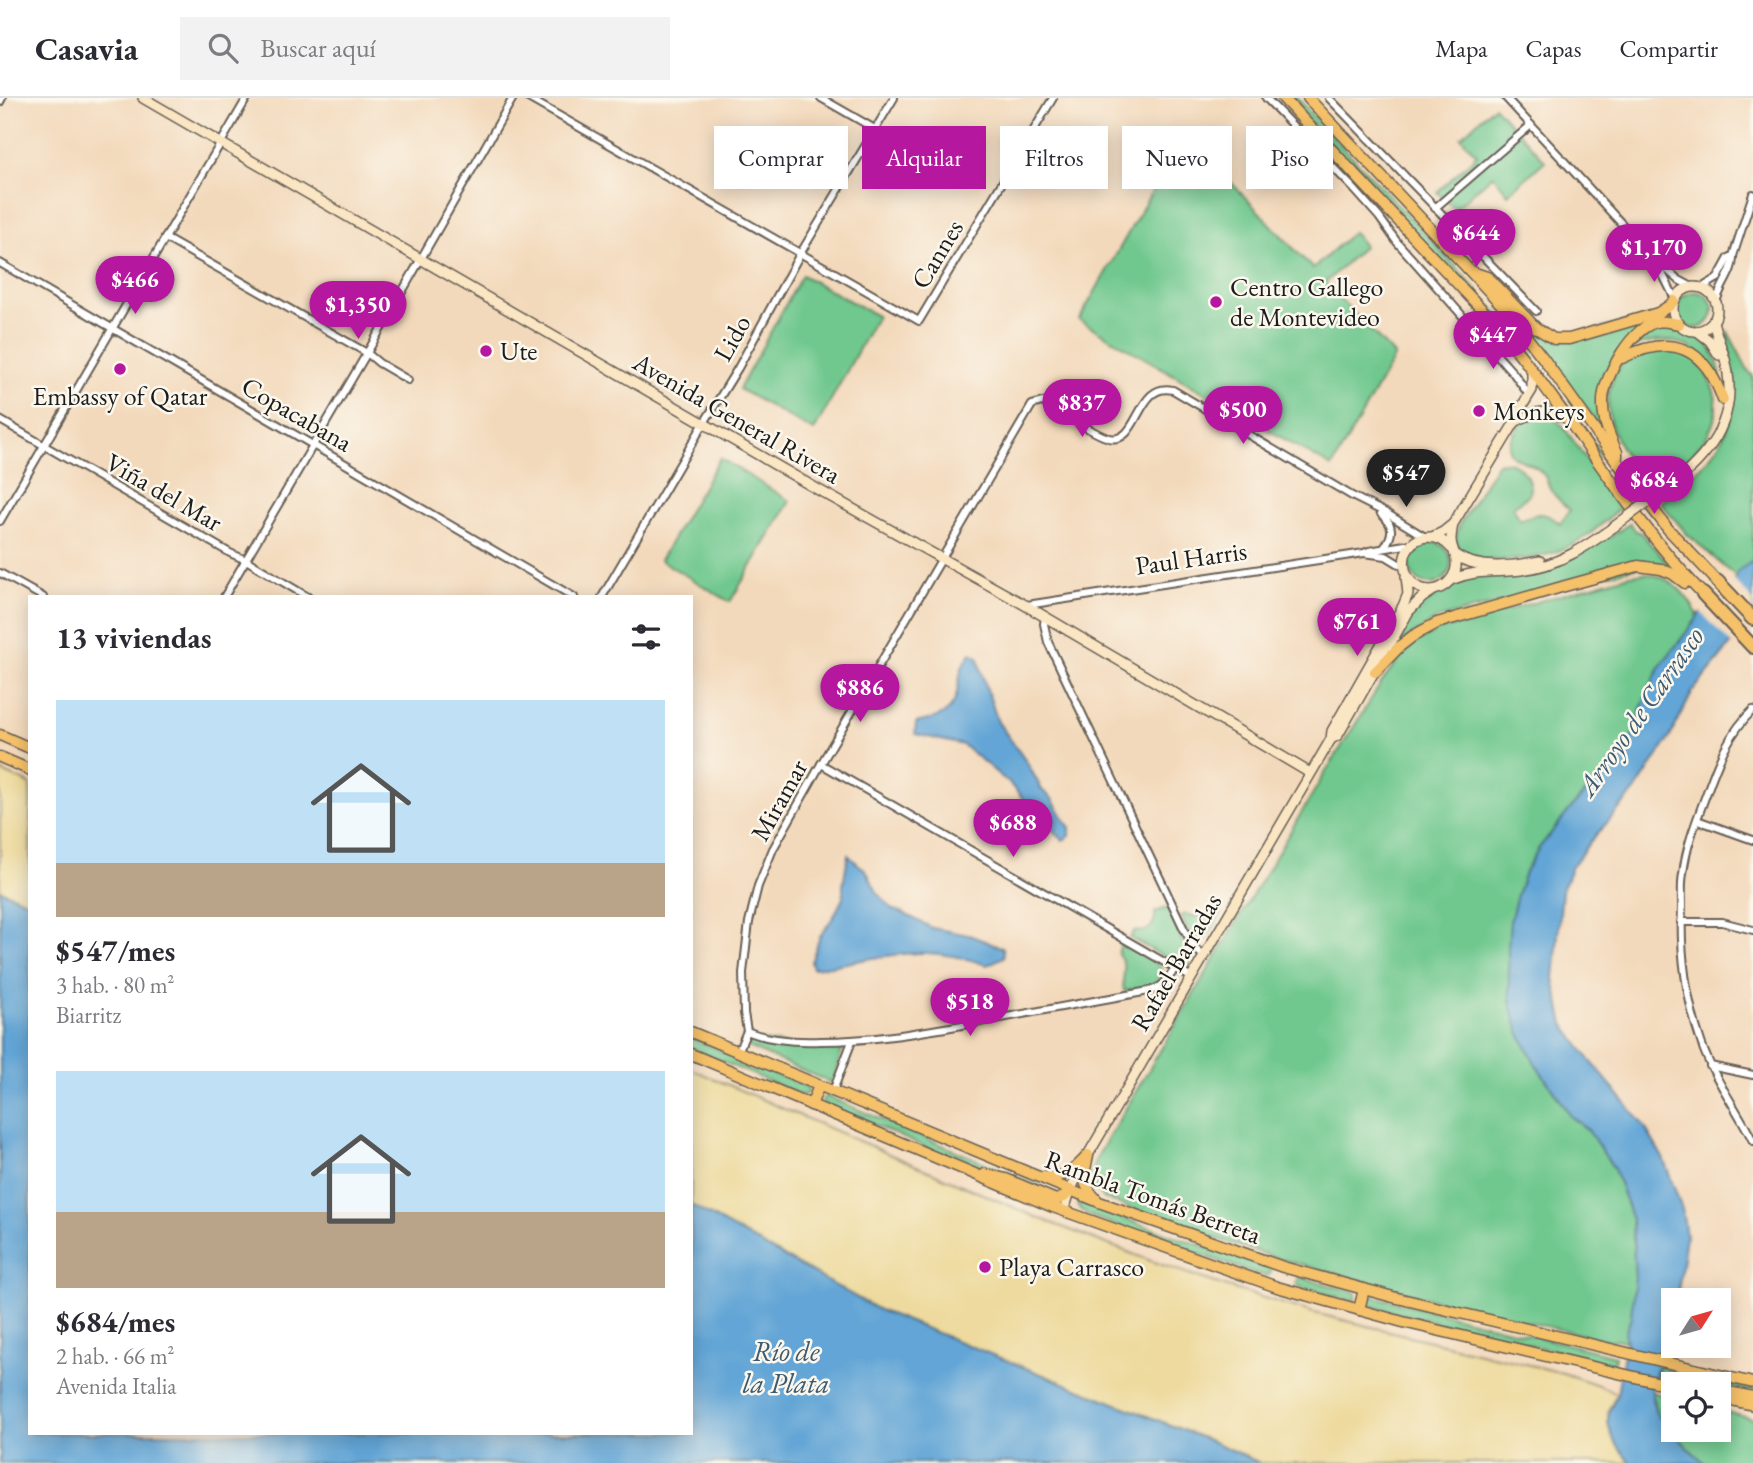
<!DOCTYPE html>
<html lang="es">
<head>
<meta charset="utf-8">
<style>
  :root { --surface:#fff; --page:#f2f2f3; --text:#2b2b33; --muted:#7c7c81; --line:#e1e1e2; --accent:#b5179e }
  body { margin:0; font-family:"EB Garamond",serif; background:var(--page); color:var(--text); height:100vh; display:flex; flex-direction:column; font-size:26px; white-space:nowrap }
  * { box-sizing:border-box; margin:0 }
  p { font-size:23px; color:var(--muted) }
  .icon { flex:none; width:38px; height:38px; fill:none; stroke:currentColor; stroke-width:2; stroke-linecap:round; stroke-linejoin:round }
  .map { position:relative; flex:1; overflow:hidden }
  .drawer { position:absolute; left:28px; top:497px; width:665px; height:840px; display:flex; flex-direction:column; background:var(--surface); border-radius:0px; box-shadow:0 4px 18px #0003 }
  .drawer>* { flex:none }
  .guide { position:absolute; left:714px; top:28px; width:665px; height:63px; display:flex; gap:14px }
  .needle { width:46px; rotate:53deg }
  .controls { position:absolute; left:1661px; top:1190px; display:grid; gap:14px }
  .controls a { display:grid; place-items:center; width:70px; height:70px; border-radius:0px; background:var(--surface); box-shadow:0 4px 18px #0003; font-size:35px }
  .price { position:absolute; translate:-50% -60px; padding:0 16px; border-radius:24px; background:var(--accent); color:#fff; font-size:23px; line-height:46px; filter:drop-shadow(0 2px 4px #0008) }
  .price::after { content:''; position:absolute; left:50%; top:42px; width:21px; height:16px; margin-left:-10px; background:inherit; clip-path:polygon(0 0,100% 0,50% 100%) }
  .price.selected { background:#222; color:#fff }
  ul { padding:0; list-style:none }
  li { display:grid; align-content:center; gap:14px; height:371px; padding:0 28px }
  li span { display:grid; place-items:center; height:217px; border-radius:0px; color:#555 }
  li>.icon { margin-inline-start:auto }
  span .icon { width:126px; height:126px; fill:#fffc; stroke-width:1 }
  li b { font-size:30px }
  h2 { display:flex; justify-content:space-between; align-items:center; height:84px; padding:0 28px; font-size:30px }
  .pill { padding:0 24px; border-radius:0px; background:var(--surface); box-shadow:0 4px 18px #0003; font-size:24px; line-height:63px }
  .pill.selected { background:var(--accent); color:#fff }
  header { display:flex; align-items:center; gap:42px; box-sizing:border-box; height:98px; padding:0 35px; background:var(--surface); border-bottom:2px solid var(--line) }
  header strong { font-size:33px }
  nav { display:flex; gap:38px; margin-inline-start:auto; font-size:24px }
  .search { width:490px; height:63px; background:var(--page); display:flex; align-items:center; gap:18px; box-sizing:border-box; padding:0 24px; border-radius:0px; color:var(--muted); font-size:26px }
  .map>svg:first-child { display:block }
  .green { fill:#6fc88e; stroke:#467255; stroke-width:2 }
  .sand { fill:#eeda9e; stroke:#857b5d; stroke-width:2 }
  .water { fill:#62a5d6; stroke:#3f6079; stroke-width:2 }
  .pier { fill:#f3d9bb }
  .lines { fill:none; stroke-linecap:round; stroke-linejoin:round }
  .street-casing { stroke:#675e54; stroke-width:10 }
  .secondary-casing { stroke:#675e54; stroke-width:12 }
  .primary-casing { stroke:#675e54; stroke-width:13 }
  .highway-casing { stroke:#675e54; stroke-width:16 }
  .street { stroke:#fff; stroke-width:6 }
  .secondary { stroke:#fbe6c4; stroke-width:9 }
  .primary { stroke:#f5c16b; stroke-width:10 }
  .highway { stroke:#f5c16b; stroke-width:12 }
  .secondary-bridge-casing { stroke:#675e54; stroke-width:12; stroke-linecap:butt }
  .secondary-bridge { stroke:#fbe6c4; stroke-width:9 }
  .poi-dot { fill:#b5179e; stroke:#fbf7ec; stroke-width:2.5 }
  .labels { text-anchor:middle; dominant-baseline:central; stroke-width:5; stroke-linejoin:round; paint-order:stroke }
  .street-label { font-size:26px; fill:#1c1c1c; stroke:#fbf7ec }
  .poi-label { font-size:26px; fill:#1c1c1c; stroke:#fbf7ec; text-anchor:start }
  .water-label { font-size:28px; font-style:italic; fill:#3c5a70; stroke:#fbf7ec }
</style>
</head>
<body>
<header>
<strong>Casavia</strong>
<div class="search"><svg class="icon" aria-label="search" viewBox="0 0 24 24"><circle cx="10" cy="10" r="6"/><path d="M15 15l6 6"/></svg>Buscar aquí</div>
<nav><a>Mapa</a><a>Capas</a><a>Compartir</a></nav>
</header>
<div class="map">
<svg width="1753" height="1365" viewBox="0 0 1753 1365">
  <rect width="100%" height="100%" fill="#fbf7ec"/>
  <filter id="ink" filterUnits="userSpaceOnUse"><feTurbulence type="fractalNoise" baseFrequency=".0143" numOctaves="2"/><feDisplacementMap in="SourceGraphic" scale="14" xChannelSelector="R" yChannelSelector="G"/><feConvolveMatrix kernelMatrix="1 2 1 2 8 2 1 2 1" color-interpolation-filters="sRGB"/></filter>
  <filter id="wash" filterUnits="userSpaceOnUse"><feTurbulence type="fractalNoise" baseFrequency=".00686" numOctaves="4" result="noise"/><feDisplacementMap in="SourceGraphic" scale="28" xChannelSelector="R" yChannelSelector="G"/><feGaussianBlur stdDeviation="1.57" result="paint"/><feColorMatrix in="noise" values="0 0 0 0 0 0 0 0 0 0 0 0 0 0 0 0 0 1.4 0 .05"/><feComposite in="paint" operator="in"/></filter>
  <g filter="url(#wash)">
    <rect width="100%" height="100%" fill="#f3d9bb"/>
    <g class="green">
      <polygon points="1288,0 1297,0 1447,159 1510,230 1548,280 1633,401 1631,402 1558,299 1518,248"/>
      <polygon points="1494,8 1545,63 1508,96 1493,77 1455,111 1437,94 1477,57 1461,39"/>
      <polygon points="1185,35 1229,60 1225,78 1313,171 1353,134 1364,148 1325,185 1395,258 1332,369 1079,222"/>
      <polygon points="802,177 877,218 814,333 739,291"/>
      <circle cx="1695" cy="212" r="18"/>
      <polygon points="1509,207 1551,242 1667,215 1669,219 1660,219 1611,267 1601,331 1537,242"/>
      <path d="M1658,226C1671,228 1673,229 1684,234C1689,237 1695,236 1700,240C1715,250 1719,266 1721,283C1697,245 1676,235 1632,249L1636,242Z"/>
      <path d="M1728,234L1749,274L1753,278V463L1738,473L1736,479L1687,436L1660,404C1703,369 1736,345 1734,283C1734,268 1726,248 1728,234Z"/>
      <path d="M1672,250C1679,254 1690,257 1697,262C1701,266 1705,275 1708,280C1732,320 1699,352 1671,377L1669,375L1648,390C1625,358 1597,322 1613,281C1617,270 1628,258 1639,254C1649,251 1662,252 1672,250Z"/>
      <path d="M1549,318L1562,327L1621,409C1613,416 1605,424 1597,430C1569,455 1533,463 1496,462C1480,462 1467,462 1457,448L1456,440L1459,427L1498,365C1516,359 1534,379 1529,397L1513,409L1520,422C1537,415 1546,412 1560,426L1570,412C1563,406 1556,400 1551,392C1548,387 1547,381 1544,377C1530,357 1494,367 1516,332C1524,319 1535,319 1549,318Z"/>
      <polygon points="720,360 790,403 730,504 660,462"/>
      <polygon points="1630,425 1636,433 1641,435 1672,470 1653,465 1437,521 1393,549 1414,510 1432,498 1446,493 1468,478 1563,465 1579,457 1608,438 1610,439"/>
      <circle cx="1430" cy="465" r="21"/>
      <path d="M1646,475C1671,479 1686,495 1698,517L1696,522L1661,567L1650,589L1641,611L1637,630L1629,645L1616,663L1573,708L1539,750L1526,772L1517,797L1510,824L1509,886L1511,908L1520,936L1535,965L1570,1018L1588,1032L1614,1071L1632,1122L1635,1179L1631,1219L1625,1236L1626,1244L1617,1241L1610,1243L1467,1210L1280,1161L1197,1134L1105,1101C1089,1086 1088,1079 1097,1059L1325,675L1383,582L1398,563L1414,546L1439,532L1630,477Z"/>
      <path d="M1167,810L1191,862V868L1188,871L1185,870L1130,840L1134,833C1147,836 1156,828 1155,814Z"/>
      <path d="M1216,811L1222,815C1216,825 1203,855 1189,835C1186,830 1184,823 1181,818L1186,816C1197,821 1206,819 1216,811Z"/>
      <path d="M1121,845L1159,867L1163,875C1158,891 1138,890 1124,893C1120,878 1130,871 1118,856Z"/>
      <polygon points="691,940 805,988 808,990 808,994 803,998 691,950"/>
      <polygon points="751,941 789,947 840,948 842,952 834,982 829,984 750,950 747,945"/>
      <polygon points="826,998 1058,1096 1060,1099 994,1074 960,1064 824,1006 822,1002"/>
      <polygon points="1078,1104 1176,1139 1267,1169 1271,1173 1270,1176 1266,1178 1248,1173 1090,1118 1080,1111 1077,1107"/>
      <polygon points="1299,1180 1303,1180 1354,1194 1356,1195 1356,1200 1353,1203 1349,1202 1298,1188 1296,1185"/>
      <polygon points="1368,1197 1615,1258 1613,1267 1379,1210 1365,1206"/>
      <polygon points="1659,1269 1753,1291 1753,1296 1719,1288 1718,1286 1681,1284 1657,1278"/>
      <polygon points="1652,1294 1673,1300 1673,1332 1718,1332 1719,1312 1753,1321 1753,1365 1705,1365 1687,1349 1656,1315"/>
    </g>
    <g class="sand">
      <polygon points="0,673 30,686 30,805 0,792"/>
      <path d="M691,971L1036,1119L1151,1163L1227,1189L1314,1215L1563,1275L1601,1288L1617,1296C1614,1301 1610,1307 1609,1312C1604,1332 1619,1352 1631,1365H1260L1218,1346L879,1212L691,1107Z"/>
    </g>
    <g class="water">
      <polygon points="1753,463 1753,523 1736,540 1693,593 1670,639 1635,693 1590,744 1571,770 1562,793 1554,881 1564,926 1590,962 1645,1029 1663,1060 1682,1111 1686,1138 1677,1202 1673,1202 1673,1221 1661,1252 1652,1291 1652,1301 1656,1315 1687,1349 1705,1365 1631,1365 1614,1343 1608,1325 1609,1313 1617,1296 1626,1244 1625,1236 1631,1219 1635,1179 1632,1122 1614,1071 1588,1032 1571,1018 1535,965 1520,936 1511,908 1509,886 1508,850 1510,824 1517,797 1526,772 1539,750 1573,708 1616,663 1629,645 1637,630 1641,611 1650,589 1661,567 1696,522 1698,517 1735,482 1738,473"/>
      <path d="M971,555L978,559L981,573L998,624L1028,666L1042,692L1052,701L1070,730V738L1063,742L1036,715L1009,685L963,647L915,636L916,625C924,623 935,621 943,616C961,605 956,586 962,570C964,564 968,560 971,555Z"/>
      <path d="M848,757L859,767L866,772L877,794L893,812L901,814L932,830L969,837L1003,850L1004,859L987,867C939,851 912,853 862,862C846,865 830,869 813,870L811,864L820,838L834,818L843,800V787Z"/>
      <polygon points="0,792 30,805 30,1335 691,1335 691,1107 879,1212 1218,1346 1260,1365 0,1365"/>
    </g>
    <polygon class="pier" points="1732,480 1753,503 1753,528 1733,548 1699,512"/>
  </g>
  <g filter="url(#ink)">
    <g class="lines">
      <g class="street-casing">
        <g id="street">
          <polyline points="528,0 919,223 1053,0"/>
          <polyline points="821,0 875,31"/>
          <polyline points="1266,0 1354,91 1379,119 1397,144 1514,276 1529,297"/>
          <polyline points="1329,0 1536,213"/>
          <polyline points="1506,0 1655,162 1679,182 1692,189"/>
          <polyline points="0,4 2,0"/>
          <polyline points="1435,110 1531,27"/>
          <polyline points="165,140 367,255 379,265 408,282"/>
          <polyline points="0,165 574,499"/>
          <polyline points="1658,167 1675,201"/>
          <polyline points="1701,190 1718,180 1729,160 1733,158"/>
          <path d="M1716,205C1719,189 1734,174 1733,158L1753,96"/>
          <polyline points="0,322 230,455 246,462 308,499"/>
          <path d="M1381,416C1395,427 1393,437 1384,450"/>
          <polyline points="0,423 247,0"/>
          <polyline points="1364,455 1386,458 1404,469"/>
          <polyline points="0,475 43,499"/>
          <polyline points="224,499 367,255 513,0"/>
          <polyline points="602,499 704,325 738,270 800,156 894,0"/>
          <polyline points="1027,507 1364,455 1369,453 1411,446"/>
          <polyline points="1045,519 1044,526 1048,544 1184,831 1194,849 1204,859"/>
          <path d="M1753,612C1729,635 1718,663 1707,694C1697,721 1686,748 1683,776C1681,786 1682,797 1682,808C1680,854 1686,900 1701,944C1713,980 1736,1009 1753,1043"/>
          <polyline points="821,666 1192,880"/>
          <polyline points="1697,722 1753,742"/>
          <polyline points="1681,824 1722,824 1753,832"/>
          <path d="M747,933C770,943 796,944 821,943C878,943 934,932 990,922C1043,912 1096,903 1149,893C1164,889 1166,883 1175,871"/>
          <path d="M738,954L747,933L744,915L743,875L749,824L758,788L773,751L821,666L1032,307L1042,304C1063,312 1089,335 1109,340C1140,347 1136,283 1173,292L1352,398L1386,415L1425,439"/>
          <polyline points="1710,968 1753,977"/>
          <polyline points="833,993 852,943"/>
        </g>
      </g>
      <g class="secondary-casing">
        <g id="secondary">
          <polyline points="143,0 817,391 1025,507 1310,675"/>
          <circle cx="1695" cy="211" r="22"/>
          <polyline points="1697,233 1710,243 1719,257"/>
          <path d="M1515,324C1537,312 1544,311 1568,321"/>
          <path d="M1675,384C1714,353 1738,317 1726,265C1723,251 1716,238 1713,223"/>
          <polyline points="1432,439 1443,434 1453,426 1515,324 1516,318 1532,292 1532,272"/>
          <path d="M1452,451C1446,444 1439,439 1429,439C1395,440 1397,491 1430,492C1445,492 1458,478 1456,463C1456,455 1451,450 1451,442C1451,437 1452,431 1453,426"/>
          <path d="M1455,457C1479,473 1514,468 1540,463"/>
          <path d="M1451,482C1476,471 1496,475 1521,472C1558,468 1586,449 1615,428"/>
          <polyline points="1331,641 1338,637 1409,513 1422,500 1434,492"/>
          <polyline points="1064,1113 1070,1093 1088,1057 1331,641 1332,633 1403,508 1408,496 1406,478"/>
        </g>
      </g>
      <g class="primary-casing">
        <g id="primary">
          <path d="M1283,0L1488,218C1566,306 1621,411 1703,496"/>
          <polyline points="1308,0 1500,205 1543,260 1618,365 1668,431 1717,483"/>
          <polyline points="1472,174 1487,179 1536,230 1554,241 1569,241 1658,215 1669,208 1674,203"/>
          <path d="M1622,260C1672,235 1705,249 1723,302"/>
          <path d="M1617,359V354C1609,337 1602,321 1603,302C1604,278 1632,229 1657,224C1664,222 1672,225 1679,226"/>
          <polyline points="1375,574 1400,548 1413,538 1437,525 1565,488 1638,468 1661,471 1673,476 1685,485"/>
          <polyline points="0,637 30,650"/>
          <polyline points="0,659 30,672"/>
          <polyline points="691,934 1099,1104 1283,1169 1393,1199 1753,1285"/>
          <polyline points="691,956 1053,1109 1277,1189 1403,1224 1673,1288"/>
          <polyline points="811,1007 819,988"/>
          <path d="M1088,1058C1083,1078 1081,1085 1096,1101"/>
          <polyline points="985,1076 1006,1081 1056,1102 1064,1099 1070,1093"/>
          <path d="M1044,1079C1066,1080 1074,1073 1088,1057"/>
          <polyline points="1359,1212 1364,1191"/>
          <polyline points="1718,1292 1753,1299"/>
          <polyline points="1718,1299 1753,1307"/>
        </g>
      </g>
      <g class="highway-casing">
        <g id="highway">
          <polyline points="1717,483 1753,521"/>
          <polyline points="1703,496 1753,549"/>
        </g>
      </g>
      <use href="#street" class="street"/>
      <use href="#secondary" class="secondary"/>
      <use href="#primary" class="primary"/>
      <use href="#highway" class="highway"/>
      <g class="secondary-bridge-casing">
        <polyline id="secondary-bridge" points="1615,428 1675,384"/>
      </g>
      <use href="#secondary-bridge" class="secondary-bridge"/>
    </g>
  </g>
  <g class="poi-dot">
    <circle cx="1216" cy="204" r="7"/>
    <circle cx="486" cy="253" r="7"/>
    <circle cx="120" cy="271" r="7"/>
    <circle cx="1479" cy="313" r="7"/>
    <circle cx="985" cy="1169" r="7"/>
  </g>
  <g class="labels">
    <g class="street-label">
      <text transform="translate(937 156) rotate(-59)">Cannes</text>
      <text transform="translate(732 240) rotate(-61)">Lido</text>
      <text transform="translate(297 316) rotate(30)">Copacabana</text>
      <text transform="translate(737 320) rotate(30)">Avenida General Rivera</text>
      <text transform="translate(164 394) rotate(30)">Viña del Mar</text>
      <text transform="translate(1191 460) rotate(-8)">Paul Harris</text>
      <text transform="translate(779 702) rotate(-61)">Miramar</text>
      <text transform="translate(1176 864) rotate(-60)">Rafael Barradas</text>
      <text transform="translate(1153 1099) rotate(20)">Rambla Tomás Berreta</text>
    </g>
    <g class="poi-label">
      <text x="1230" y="189">Centro Gallego<tspan x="1230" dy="30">de Montevideo</tspan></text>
      <text x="500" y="253">Ute</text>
      <text x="120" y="298" text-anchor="middle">Embassy of Qatar</text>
      <text x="1493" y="313">Monkeys</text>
      <text x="999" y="1169">Playa Carrasco</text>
    </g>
    <g class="water-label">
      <text transform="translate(1640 613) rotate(-55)">Arroyo de Carrasco</text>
      <text x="786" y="1253">Río de<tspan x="786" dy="32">la Plata</tspan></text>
    </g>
  </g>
</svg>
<div class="controls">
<a><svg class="needle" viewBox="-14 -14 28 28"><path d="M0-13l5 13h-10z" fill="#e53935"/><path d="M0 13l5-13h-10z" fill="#7c7c81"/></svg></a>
<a><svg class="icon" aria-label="locate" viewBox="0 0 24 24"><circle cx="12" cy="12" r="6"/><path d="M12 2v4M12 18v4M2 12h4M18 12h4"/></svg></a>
</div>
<b class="price" style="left:1476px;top:171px">$644</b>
<b class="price" style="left:1654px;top:186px">$1,170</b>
<b class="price" style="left:135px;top:218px">$466</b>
<b class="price" style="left:358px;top:243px">$1,350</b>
<b class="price" style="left:1493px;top:273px">$447</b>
<b class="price" style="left:1082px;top:341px">$837</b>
<b class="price" style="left:1243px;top:348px">$500</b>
<b class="price selected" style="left:1406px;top:411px">$547</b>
<b class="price" style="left:1654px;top:418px">$684</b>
<b class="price" style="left:1357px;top:560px">$761</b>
<b class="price" style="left:860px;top:626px">$886</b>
<b class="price" style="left:1013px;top:761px">$688</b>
<b class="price" style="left:970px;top:940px">$518</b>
<div class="guide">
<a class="pill">Comprar</a>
<a class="pill selected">Alquilar</a>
<a class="pill">Filtros</a>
<a class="pill">Nuevo</a>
<a class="pill">Piso</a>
</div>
<section class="drawer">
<h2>13 viviendas<svg class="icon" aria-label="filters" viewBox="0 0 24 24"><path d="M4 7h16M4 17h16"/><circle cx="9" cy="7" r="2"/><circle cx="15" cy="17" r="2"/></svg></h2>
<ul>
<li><span style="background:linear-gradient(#bfe0f5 75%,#b9a48a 0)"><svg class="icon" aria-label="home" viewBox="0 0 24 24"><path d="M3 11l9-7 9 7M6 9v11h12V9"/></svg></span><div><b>$547/mes</b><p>3 hab. · 80 m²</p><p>Biarritz</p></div></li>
<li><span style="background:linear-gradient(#bfe0f5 65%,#b9a48a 0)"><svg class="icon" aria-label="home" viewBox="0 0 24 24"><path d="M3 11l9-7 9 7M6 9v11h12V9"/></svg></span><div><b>$684/mes</b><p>2 hab. · 66 m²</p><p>Avenida Italia</p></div></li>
</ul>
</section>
</div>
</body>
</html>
